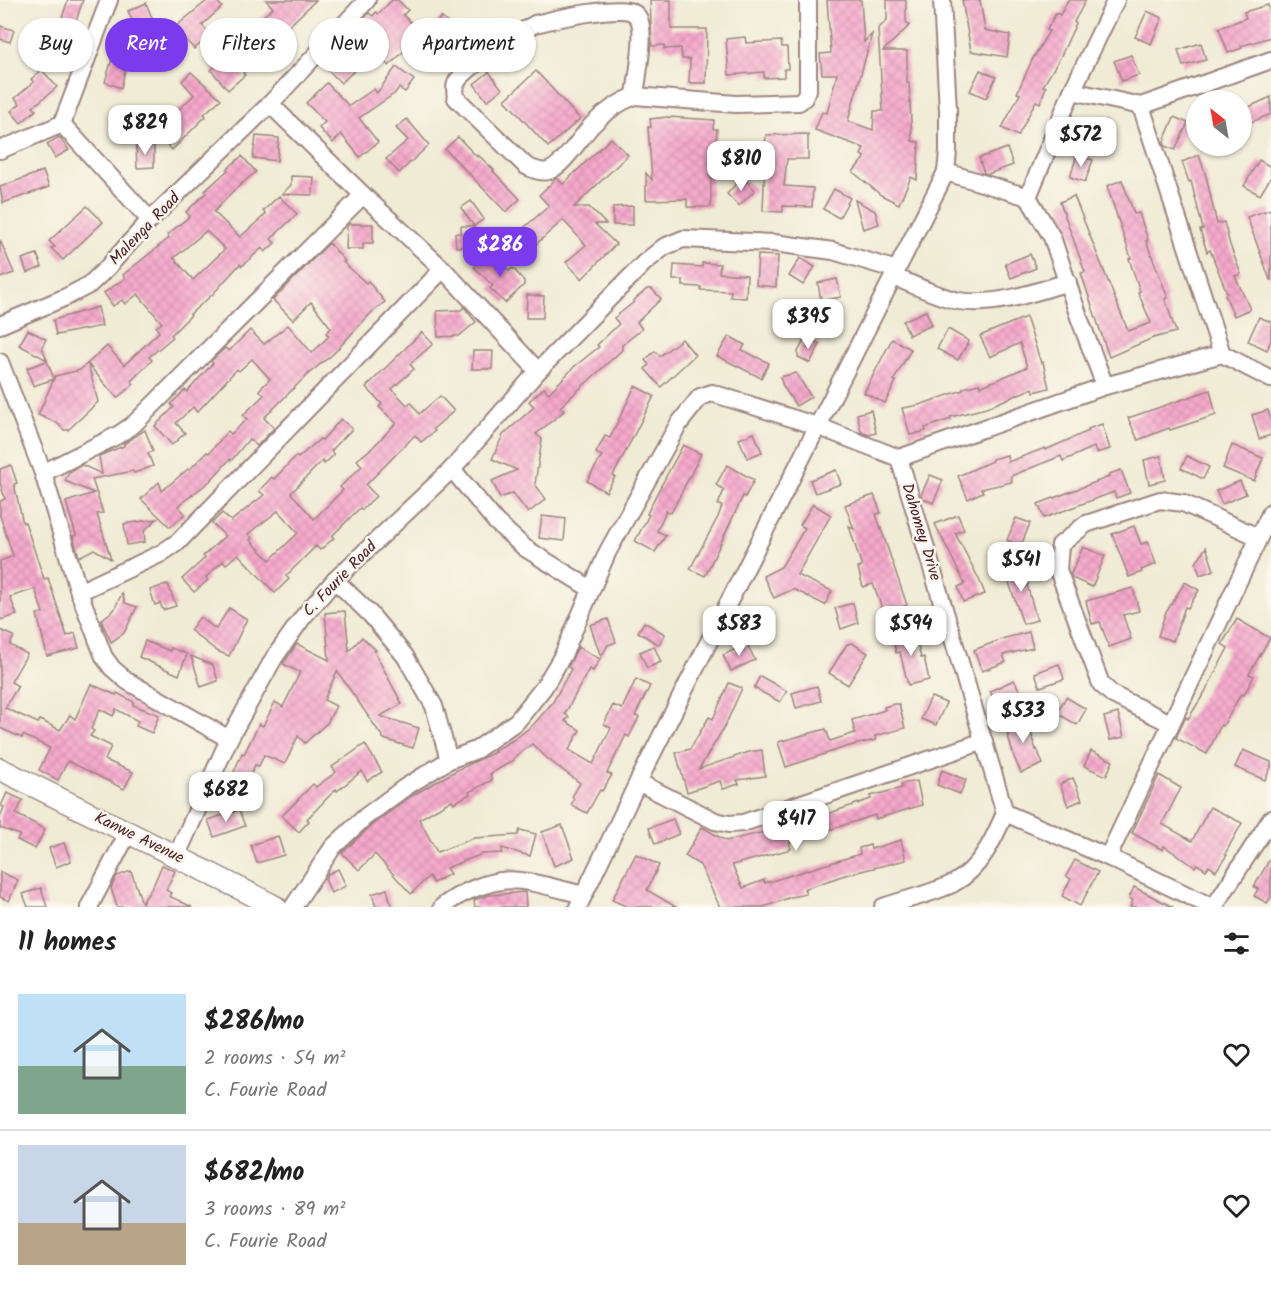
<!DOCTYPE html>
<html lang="en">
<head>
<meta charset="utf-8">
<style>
  :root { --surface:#fff; --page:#f2f2f2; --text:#222; --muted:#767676; --line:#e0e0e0; --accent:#7c3aed }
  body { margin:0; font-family:Kalam,sans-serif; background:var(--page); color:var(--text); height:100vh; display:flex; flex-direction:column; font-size:22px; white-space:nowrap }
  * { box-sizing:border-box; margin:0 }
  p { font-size:20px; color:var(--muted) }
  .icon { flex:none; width:33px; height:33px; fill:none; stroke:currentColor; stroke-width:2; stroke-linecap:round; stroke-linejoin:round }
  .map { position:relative; height:907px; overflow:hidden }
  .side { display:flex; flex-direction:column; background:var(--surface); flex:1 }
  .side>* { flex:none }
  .top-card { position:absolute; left:18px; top:18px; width:600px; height:54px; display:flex; gap:12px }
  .needle { width:39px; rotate:329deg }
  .controls { position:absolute; left:1186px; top:90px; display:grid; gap:12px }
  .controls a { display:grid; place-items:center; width:66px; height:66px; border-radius:50%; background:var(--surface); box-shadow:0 2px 4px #0004; font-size:30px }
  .price { position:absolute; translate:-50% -51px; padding:0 14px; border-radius:12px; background:#fff; color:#222; font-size:20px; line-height:39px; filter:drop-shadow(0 2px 3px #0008) }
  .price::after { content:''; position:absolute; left:50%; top:36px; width:18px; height:14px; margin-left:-9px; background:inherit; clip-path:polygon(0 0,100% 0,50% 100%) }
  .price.on { background:var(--accent); color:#fff }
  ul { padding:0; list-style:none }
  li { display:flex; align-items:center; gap:18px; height:150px; padding:0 18px }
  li+li { border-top:2px solid var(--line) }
  li span { display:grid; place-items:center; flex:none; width:168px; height:120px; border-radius:0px; color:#555 }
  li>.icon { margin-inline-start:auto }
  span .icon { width:72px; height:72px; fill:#fffc; stroke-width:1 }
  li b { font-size:26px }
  h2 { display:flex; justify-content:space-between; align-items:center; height:72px; padding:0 18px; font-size:26px }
  .chip { padding:0 21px; border-radius:27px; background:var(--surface); box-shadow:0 2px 4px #0004; font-size:21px; line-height:54px }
  .chip.on { background:var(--accent); color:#fff }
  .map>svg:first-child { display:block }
  .building { fill:url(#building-cross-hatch); fill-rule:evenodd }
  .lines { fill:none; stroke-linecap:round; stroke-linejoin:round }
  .minor-casing { stroke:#9d8580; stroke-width:20 }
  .major-casing { stroke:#9d8580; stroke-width:24 }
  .minor { stroke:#fff; stroke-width:16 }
  .major { stroke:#fff; stroke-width:21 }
  .labels { text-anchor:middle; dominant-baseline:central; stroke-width:5; stroke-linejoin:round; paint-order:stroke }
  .street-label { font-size:16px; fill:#4a1f2b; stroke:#fbf7ec }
</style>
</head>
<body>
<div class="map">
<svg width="1271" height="907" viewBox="0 0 1271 907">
  <defs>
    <pattern id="building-cross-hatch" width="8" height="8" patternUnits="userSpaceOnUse" patternTransform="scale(1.5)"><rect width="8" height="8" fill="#f5a8cb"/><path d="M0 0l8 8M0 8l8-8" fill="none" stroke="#d490ae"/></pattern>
  </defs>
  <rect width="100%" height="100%" fill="#fbf7ec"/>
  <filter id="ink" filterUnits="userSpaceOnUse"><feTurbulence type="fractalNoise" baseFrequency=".0167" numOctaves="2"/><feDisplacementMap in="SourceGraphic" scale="12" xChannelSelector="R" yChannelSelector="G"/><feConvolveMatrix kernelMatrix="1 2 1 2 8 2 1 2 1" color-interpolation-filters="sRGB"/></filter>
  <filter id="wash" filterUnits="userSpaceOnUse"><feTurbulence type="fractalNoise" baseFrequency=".008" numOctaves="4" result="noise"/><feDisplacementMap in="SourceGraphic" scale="24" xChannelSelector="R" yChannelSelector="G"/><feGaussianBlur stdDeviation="1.35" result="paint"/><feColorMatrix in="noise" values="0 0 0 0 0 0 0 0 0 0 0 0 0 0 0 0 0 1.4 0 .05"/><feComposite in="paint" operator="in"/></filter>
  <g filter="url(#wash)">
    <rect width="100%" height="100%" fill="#f0ebd4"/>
    <g id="blocks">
      <g class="building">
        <polygon points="68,0 83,0 64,57 50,53"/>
        <polygon points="208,0 216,0 222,7 202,25 211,35 194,49 175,27"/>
        <polygon points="266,0 316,0 283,32 260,49 264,52 243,73 245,75 228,90 211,70 228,56 229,57 262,25 258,20 273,8"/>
        <polygon points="392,0 398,0 408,10 403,15 425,36 441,17 465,38 452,53 437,39 420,56 413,50 415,48 411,44 389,66 376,54 374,56 364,46 349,65 355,70 341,83 326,68 357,39 352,35 357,30 355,29 369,13 373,16 376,12 378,14"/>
        <polygon points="650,0 671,0 671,29 707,29 706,83 689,83 690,59 682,59 681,48 664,49 664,45 652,46"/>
        <polygon points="827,0 861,0 864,42 872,34 848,121 873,130 874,111 883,111 878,29 887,20 887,0 906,0 906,22 910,25 883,51 907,51 907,83 909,83 912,141 919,142 917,180 911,177 899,204 881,195 853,172 865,157 861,155 864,148 815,130 822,112 827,113 837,74 822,74 820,54 831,53"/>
        <polygon points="962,0 980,0 985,30 1010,35 1007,57 971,51"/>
        <polygon points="1068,0 1086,0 1074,22 1076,23 1060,58 1043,86 1046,87 1040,103 1036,101 1018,136 1002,128 1020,94 1017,93 1032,60 1049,31 1047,30 1056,13 1060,15"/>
        <polygon points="146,3 154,23 141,29 169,53 157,65 134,45 129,67 126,67 121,88 105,82 119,36 142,42 128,11"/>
        <polygon points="1268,5 1271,17 1271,37 1241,46 1242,48 1228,53 1219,28 1246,18 1244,12"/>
        <polygon points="1147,11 1162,18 1151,44 1135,37"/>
        <polygon points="0,26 14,30 10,42 0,39"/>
        <polygon points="745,37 746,43 781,41 782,47 787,47 788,69 784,69 784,77 764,78 764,72 729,75 726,39"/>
        <polygon points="1201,43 1206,60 1183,66 1178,50"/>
        <polygon points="1131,55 1139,75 1122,81 1114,61"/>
        <polygon points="396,67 414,80 405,92 399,88 394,94 359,118 378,142 360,157 341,134 333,143 319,128 325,122 306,103 327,83 349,106 374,89 377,93"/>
        <polygon points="42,70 57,87 33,107 36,110 21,123 11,111 20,104 15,98 34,82 31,79"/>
        <polygon points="980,70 996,77 986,98 970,91"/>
        <polygon points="536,71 580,119 548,147 505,100"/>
        <polygon points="191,72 221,99 204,114 206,116 172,150 146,122 160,108 170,118 194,95 182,81"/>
        <polygon points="489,72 502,89 487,101 474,84"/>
        <polygon points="1271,97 1271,114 1242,126 1242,110"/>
        <polygon points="668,117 714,120 713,129 717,129 715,159 711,159 711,207 687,207 687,199 646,200 646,173 652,180 648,127 651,127 650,119"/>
        <polygon points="1174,117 1188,123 1175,150 1165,146 1164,141"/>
        <polygon points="407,119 429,145 399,173 386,159 408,140 396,128"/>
        <polygon points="1106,120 1112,132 1090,144 1084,132"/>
        <polygon points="808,134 808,159 787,159 784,186 813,188 812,207 783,206 783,212 763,211 766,135"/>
        <polygon points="256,136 279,138 277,161 253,158"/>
        <polygon points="59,137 69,150 55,158 47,144"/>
        <polygon points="458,137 477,157 478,155 494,170 493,171 520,199 506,212 445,149"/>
        <polygon points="611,138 628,155 574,207 589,207 606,224 595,224 616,244 582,279 566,262 586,245 563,220 533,247 520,231 549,206 539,195 557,178 563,184"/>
        <polygon points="154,144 154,167 137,168 136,145"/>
        <polygon points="1007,148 1013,165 988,174 984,173 979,158"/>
        <polygon points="1077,155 1093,160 1085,182 1070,177"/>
        <polygon points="1199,155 1206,176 1217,224 1224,222 1230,245 1241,274 1235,276 1250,309 1234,316 1225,295 1227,293 1210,250 1207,252 1200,230 1203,229 1191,181 1189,182 1182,162"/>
        <path d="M242,156L256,172L232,192L214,212L240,237L266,214L263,211L279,196L297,214L271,239L275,243L265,252L262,248L242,266L240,264L213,294L190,314L191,315L171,335L173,337L149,357L152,360L131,381L134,384L117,398L88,364L98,402L68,430H64L57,423L38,415L55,376L80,370L107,346L124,365L159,332L156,327L162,323L138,294L125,304L122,300L113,306L104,293L125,278L123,275L169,238L167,235L190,216L186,212L206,193L205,191L228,170L227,169ZM206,231L225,249L193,280L174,258Z"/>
        <polygon points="1259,160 1271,167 1271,177 1260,195 1244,186"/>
        <polygon points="43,171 49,187 3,203 0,187"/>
        <polygon points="291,176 314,177 313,195 282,194 291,185"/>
        <polygon points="742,177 755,190 739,206 727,194"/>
        <polygon points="1122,180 1134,214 1139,213 1148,240 1146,241 1168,298 1165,299 1176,332 1153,338 1109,357 1081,273 1085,272 1060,202 1074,196 1128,331 1151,323 1138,292 1140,291 1129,259 1131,258 1107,186"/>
        <polygon points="834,189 850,198 839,218 823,209"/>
        <polygon points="855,200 875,211 879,224 863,229"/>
        <polygon points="471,201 484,219 474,226 475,246 456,247 455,233 461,233 461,226 474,226 461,208"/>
        <polygon points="87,206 103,222 63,260 51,248 55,247 49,241"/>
        <polygon points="633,206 633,225 613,225 613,207"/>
        <polygon points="1271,209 1271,280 1270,280 1247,217"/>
        <polygon points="349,224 373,224 373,243 363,243 363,249 346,249 347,226"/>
        <polygon points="0,240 14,273 0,278"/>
        <polygon points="329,243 345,261 343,262 366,283 368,281 385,302 371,313 333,354 307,375 264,418 274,428 257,446 249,439 231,461 230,459 210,481 178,506 185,514 170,527 141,499 159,482 162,491 188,469 189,470 207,452 209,453 228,431 231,434 247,419 243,415 264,395 259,390 270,379 252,359 239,371 237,369 197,412 193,407 176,423 185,433 172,445 155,426 174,407 171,404 185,390 187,392 213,363 211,361 225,348 229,351 250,330 264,344 288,325 312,353 329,336 326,333 331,328 311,302 293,320 273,300"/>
        <polygon points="37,254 42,267 27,273 22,259"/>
        <polygon points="1030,254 1036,268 1011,278 1005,264"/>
        <polygon points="486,255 491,260 494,256 509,271 513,268 524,281 524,285 505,303 490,288 493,286 474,267"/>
        <polygon points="758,255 778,256 776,287 756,285"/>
        <polygon points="800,258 815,267 803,285 789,276"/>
        <polygon points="702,263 720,264 719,273 747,275 746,298 730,297 731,291 701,290 701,287 683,286 683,280 673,280 674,265 702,267"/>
        <polygon points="837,279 841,297 821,301 818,283"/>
        <polygon points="647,289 652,289 661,299 637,322 642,329 622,345 622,350 560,407 564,411 536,434 542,439 535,484 546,499 528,513 513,493 500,498 492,481 517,470 492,459 503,435 534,407 529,401 544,388 549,393 575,366 599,347 597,345 619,324 614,318 634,302 633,301"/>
        <polygon points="527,295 544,296 543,318 526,318"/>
        <polygon points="98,307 102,326 56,335 53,320"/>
        <polygon points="464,307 476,322 459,336 438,337 437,311 461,310"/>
        <polygon points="926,311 932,325 909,335 903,321"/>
        <polygon points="1026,317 1041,363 1043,362 1049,388 1034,392 1033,388 986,408 950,417 951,419 925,428 926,431 910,435 902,408 919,405 963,390 963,388 979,384 980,387 1027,367 1020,343 990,357 980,336"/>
        <polygon points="1259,317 1271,322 1271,340 1267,350 1248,341"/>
        <polygon points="948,329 969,341 958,360 937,349"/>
        <polygon points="28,330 46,339 42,347 47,360 19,345"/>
        <path d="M422,332L433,344L410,364L414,369L392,389L407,405L411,402L419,414L440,396L454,411L433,429L435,431L421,442L415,435L366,485L376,496L362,510L360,508L332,536L334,538L320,550L316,546L286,576L289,579L275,593L238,554L226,564L223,561L206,577L208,580L194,592L182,579L205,558L203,556L225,536L212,523L222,513L231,521L264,495L259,491L272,477L274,479L296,456L298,458L320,439L322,440L341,419L352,429L331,451L334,455L324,464L322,461L291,493L314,519L343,490L340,487L362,466L357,460L372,448L396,423L379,407L382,404L366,387ZM278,511L298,533L270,560L250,540L252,538L248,534Z"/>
        <polygon points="729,336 745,345 742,350 769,363 761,378 717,356"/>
        <polygon points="806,337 820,344 810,363 798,357 798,352"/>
        <polygon points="682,339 695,355 661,387 645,369 649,365 645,360 655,351 660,356"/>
        <polygon points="892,339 911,349 894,380 896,381 885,403 864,393"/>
        <polygon points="473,351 493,351 492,369 472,369"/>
        <polygon points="47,361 54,379 33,386 27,368"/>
        <polygon points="796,373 811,397 796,406 783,386 780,377"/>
        <polygon points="635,386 654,396 613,476 615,477 606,492 587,481 602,456 596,453 605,436 610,438"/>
        <polygon points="1210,390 1216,415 1170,430 1169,428 1138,440 1128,418"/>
        <polygon points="871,410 876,433 869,435 861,432 857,414"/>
        <polygon points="1268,410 1271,420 1271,435 1259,439 1252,415"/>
        <polygon points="1102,424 1110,449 1096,453 1094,447 1063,461 1061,456 1011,476 1012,482 981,489 983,492 968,499 958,476 992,461 992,459 1007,455 1008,462 1045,448 1045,450 1089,431 1088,429"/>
        <polygon points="145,430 153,451 148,453 153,466 134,473 133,471 92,479 103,513 97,514 111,559 94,549 79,557 73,536 76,535 66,502 94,493 65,481 69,472 82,465 102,474 99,456 124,446 124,444"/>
        <polygon points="754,433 762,452 747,458 739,439"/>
        <polygon points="683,445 701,454 671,513 666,511 657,531 666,535 655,552 635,541 649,515 647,514 655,497"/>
        <polygon points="1232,445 1263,458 1254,481 1223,468"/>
        <polygon points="1161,456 1165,480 1149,484 1144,460"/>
        <polygon points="1187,456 1209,467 1203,479 1181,468"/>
        <polygon points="11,465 17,483 14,484 23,523 25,522 44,579 48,578 67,636 75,633 79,648 47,656 37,614 43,613 35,589 10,597 17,615 0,620 0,561 13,556 0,516 0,501 5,499 0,483 0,469"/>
        <polygon points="727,465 754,480 745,497 743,496 705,576 690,569 718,517 722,506 718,505 724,490 716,485"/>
        <polygon points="836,470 841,484 815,493 810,480"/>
        <polygon points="1121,470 1130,493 1116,498 1114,492 1044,518 1038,504 1109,477 1109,474"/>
        <polygon points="930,475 943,480 933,503 922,498 921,495"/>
        <polygon points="1240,481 1246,494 1222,504 1216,491"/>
        <polygon points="874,495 881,513 876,514 907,605 884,614 873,584 863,587 858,568 862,567 849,526 854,529 845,505"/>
        <polygon points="813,504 831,515 797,575 832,591 825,605 793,589 774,598 763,576 781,567 805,528 800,525"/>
        <polygon points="958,515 964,530 955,533 979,579 985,594 963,602 958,587 965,584 935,524"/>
        <polygon points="542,516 566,519 564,541 539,538"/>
        <polygon points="1016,518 1030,523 1021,546 1007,540"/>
        <polygon points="157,519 144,531 145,542 127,545 124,524"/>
        <polygon points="1134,526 1141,544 1148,542 1156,564 1141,570 1142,572 1129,577 1112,534"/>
        <polygon points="1083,547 1105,556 1092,587 1072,578 1071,574"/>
        <polygon points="1206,547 1214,570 1200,575 1196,563"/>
        <polygon points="1019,562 1028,584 1027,585 1037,620 1023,624 1004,568"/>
        <polygon points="1185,582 1199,590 1188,608 1185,607 1173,641 1158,636 1165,614"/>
        <polygon points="168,584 176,606 163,610 160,603 155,605 150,590"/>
        <polygon points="1133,588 1139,611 1123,615 1131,639 1109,647 1100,622 1092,624 1086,601"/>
        <polygon points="122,593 125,603 137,607 124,633 111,642 101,620 114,610"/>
        <polygon points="853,603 858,623 841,629 835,608"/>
        <polygon points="229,608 247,619 229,656 217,651 190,630 200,617 216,629"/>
        <polygon points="345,611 349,651 362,637 376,650 374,651 402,704 380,716 419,728 413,748 384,739 337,671 324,700 336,706 327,723 305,743 298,736 285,764 264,755 259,766 255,765 246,786 250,788 242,805 220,793 228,777 231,779 242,753 244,754 259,724 263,726 275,702 283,707 300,672 283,664 297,644 329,660 325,613"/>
        <polygon points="608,619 616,642 608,645 601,657 590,625"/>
        <polygon points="1237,619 1270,638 1249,674 1254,676 1244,695 1241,694 1223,726 1221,725 1207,754 1176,738 1186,717 1188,719 1205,692 1228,648 1222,644"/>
        <polygon points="644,622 665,634 659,645 638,632"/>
        <polygon points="0,630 14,636 10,645 27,654 11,682 18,686 5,708 38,723 40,720 60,730 70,715 75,719 91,684 116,695 117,693 134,702 133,705 159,715 152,733 136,726 138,721 116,709 113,716 100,709 91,729 94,731 90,736 111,746 105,760 133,772 124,789 68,761 58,780 39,770 50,748 23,735 22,738 0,728"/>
        <polygon points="914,630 921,658 924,657 929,680 908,685 900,652 896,653 892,634"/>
        <polygon points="1029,632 1033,648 1003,655 1006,662 982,671 974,650 1005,638"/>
        <polygon points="145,641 170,651 171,648 187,654 179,675 139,657"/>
        <polygon points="852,643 868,653 848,685 829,673 847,644"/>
        <polygon points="747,644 755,660 731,671 723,655"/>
        <polygon points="654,646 661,662 647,668 640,652"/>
        <polygon points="578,647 600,659 593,671 589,669 565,714 569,717 565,721 580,730 569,750 593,764 611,728 604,724 613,705 622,709 636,679 650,686 635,716 639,717 629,737 626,735 607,773 612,775 602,791 600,790 587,813 571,805 574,799 572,797 580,783 549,760 532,744 513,759 514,760 490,774 492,780 469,792 470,794 454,803 452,800 419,819 437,852 474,838 518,835 520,830 536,834 530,856 502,848 502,853 482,854 446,868 450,874 433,883 429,876 411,894 375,854 359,870 342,853 372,825 410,797 457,770 495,752 494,751 513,740 533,725 553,702 571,669 568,667"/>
        <polygon points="191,656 213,665 218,681 201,687"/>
        <polygon points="1059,664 1064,679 1040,687 1035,673"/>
        <polygon points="760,676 787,691 780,702 754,688"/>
        <polygon points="1014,680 1021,693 996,705 990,691"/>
        <polygon points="729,683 742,688 725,726 699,769 749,752 762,750 765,776 737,780 739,784 723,789 720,781 687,792 676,753 690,749 709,717 713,719"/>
        <polygon points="817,686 821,701 796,708 792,693"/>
        <polygon points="931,697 946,703 936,725 921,719"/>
        <polygon points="1066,697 1086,709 1077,725 1057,713"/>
        <polygon points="894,704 899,704 905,728 875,736 876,740 849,746 786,767 778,742 826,729 830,741 855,733 852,720 885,710 884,707"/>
        <polygon points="1118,713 1124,737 1110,740 1104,717"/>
        <polygon points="1026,716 1036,750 1037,749 1043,764 1021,773 1014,757 1004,722"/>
        <polygon points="365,744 382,772 367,781 362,771 337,791 336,789 307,819 309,821 299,832 282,816 313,784 316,787 336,772 332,767"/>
        <polygon points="1243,750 1271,762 1271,767 1265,780 1235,767"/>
        <polygon points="1091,751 1113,761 1106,776 1084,766"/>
        <polygon points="942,770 966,780 960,794 937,785"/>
        <polygon points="1159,775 1181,788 1162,824 1192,841 1210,807 1242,823 1225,854 1227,855 1216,871 1209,866 1206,870 1197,864 1195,867 1164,846 1163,850 1132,833"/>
        <polygon points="1073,778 1082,800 1068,806 1060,784"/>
        <polygon points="917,781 922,805 876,819 875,815 789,843 791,849 732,865 743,888 764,880 765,883 860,854 859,848 870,845 871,849 901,840 906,860 845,875 804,889 806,894 791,897 764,907 720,907 700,865 685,856 702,827 726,841 769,831 769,829 783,824 784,827 821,816 871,799 870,796 902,788 901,784"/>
        <polygon points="7,793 23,800 16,814 45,829 35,849 17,840 20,835 0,828 0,818 4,807 1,806"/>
        <polygon points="239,810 245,826 214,837 208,820"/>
        <polygon points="673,819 679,834 655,844 649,828"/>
        <polygon points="562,825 574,858 554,866 542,832"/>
        <polygon points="278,836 284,855 257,863 251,845"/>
        <polygon points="64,843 71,861 56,867 49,848"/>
        <polygon points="636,854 659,865 647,890 676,907 628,907 612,900"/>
        <polygon points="1271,857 1271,897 1267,903 1254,896 1258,889 1254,887"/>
        <polygon points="1075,860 1098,872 1080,906 1062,896 1071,879 1066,876"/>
        <polygon points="162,865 175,871 166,890 171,893 169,896 192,907 117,907 111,888 117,876 131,871 142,903 154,884"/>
        <polygon points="338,869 346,886 331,893 325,879 328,874"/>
        <polygon points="0,872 18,880 9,901 0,897"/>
        <polygon points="1134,887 1173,907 1130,907 1133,900 1129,898"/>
        <polygon points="41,888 47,907 28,907 23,894"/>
        <polygon points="387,889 392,907 376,907 372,894"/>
        <polygon points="525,892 526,907 475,907 474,900 489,895"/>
      </g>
    </g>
  </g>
  <g filter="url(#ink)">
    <use href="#blocks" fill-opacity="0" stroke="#9d8580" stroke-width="1.5"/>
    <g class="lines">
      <g class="minor-casing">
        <g id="minor">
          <polyline points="1072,91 1141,106 1271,60"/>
          <path d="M635,96C637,77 645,39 640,22C639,18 636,14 632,12C616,5 554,19 535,24C518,33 470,65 458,80C454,85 455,91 456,98L526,166C533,169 541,173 548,171C563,167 582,135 593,124C605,112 619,102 635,96L736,104L799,102L804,98L808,90V0"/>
          <polyline points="270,104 363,195 443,269 538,371"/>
          <polyline points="1141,106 1222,354"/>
          <polyline points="62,124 150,220"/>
          <polyline points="0,150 62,124 109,0"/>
          <polyline points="946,172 1028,197 1072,91 1116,0"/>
          <polyline points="1028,197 1052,237 1080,320 1105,386"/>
          <path d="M894,277C912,284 941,298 959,301C993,307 1036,292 1068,282"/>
          <polyline points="0,325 66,297 89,285 107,268 150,220 270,104 367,0"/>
          <polyline points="0,362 43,473 79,592 104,657 112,668 127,681 229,739"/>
          <polyline points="899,458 1005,813"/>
          <polyline points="452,469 496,522 525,548 591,589"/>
          <polyline points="43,473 118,435 134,424 363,195"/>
          <polyline points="335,580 371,615 405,656 434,706 449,760"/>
          <polyline points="79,592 160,554 178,542 443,269"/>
          <polyline points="1170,723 1113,695 1101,684 1058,570 1060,545 1086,524 1160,500 1183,503 1258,537"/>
          <polyline points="638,782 715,821 729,824 743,823 984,741"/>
          <polyline points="177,855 229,739 274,658 303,617 335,580 452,469 538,371 644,263 664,247 683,239 774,243 833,251 897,270"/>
          <polyline points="1108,857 1212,907"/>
          <polyline points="89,907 128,833"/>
          <polyline points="293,907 333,847 365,817 404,788 449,760 476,750 517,721 544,687 563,655 608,551 678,425 700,397 712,393 817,426 899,458 1105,386 1222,354 1271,379"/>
          <path d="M442,907C458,894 481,884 501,881C522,877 562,890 583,895"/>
          <polyline points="578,907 638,782 946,172 948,152 948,110 942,0"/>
          <path d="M883,907C906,899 932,894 954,883C980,869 994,839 1005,813L1108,857L1271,512"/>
          <polyline points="1214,907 1271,819"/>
        </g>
      </g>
      <g class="major-casing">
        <path id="major" d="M0,769C92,815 185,860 276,907"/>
      </g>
      <use href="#minor" class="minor"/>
      <use href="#major" class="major"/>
    </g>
  </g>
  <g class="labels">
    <g class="street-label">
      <text transform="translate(145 229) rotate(-46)">Malenga Road</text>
      <text transform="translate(921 532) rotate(73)">Dahomey Drive</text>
      <text transform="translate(340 579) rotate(-46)">C. Fourie Road</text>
      <text transform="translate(139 838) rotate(26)">Kanwe Avenue</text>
    </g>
  </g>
</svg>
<div class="controls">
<a><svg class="needle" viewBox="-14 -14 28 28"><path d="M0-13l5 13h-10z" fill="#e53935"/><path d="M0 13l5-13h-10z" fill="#767676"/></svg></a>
</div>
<b class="price" style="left:145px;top:156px">$829</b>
<b class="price" style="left:1081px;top:168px">$572</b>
<b class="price" style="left:741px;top:192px">$810</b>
<b class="price on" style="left:500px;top:278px">$286</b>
<b class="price" style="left:808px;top:350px">$395</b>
<b class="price" style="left:1021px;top:593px">$541</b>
<b class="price" style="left:739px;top:657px">$583</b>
<b class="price" style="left:911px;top:657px">$594</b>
<b class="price" style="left:1023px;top:744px">$533</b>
<b class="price" style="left:226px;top:823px">$682</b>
<b class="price" style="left:796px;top:852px">$417</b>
<div class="top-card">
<a class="chip">Buy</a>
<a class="chip on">Rent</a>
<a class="chip">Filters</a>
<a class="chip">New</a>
<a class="chip">Apartment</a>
</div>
</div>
<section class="side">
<h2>11 homes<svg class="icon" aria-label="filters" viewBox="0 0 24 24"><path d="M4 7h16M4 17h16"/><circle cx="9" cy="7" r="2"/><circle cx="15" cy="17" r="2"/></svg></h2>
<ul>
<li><span style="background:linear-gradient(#bfe0f5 60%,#7fa58c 0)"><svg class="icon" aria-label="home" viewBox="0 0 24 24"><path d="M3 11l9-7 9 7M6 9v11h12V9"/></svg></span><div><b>$286/mo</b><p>2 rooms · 54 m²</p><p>C. Fourie Road</p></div><svg class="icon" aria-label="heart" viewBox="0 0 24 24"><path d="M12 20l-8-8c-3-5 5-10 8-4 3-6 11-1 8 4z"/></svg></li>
<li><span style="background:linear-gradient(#c9d6e8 65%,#b9a48a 0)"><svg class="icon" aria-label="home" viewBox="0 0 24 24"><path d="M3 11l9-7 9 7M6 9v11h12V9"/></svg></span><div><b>$682/mo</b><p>3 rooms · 89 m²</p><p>C. Fourie Road</p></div><svg class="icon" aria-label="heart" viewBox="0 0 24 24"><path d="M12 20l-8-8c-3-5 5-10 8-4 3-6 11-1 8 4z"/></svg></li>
</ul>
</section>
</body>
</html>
